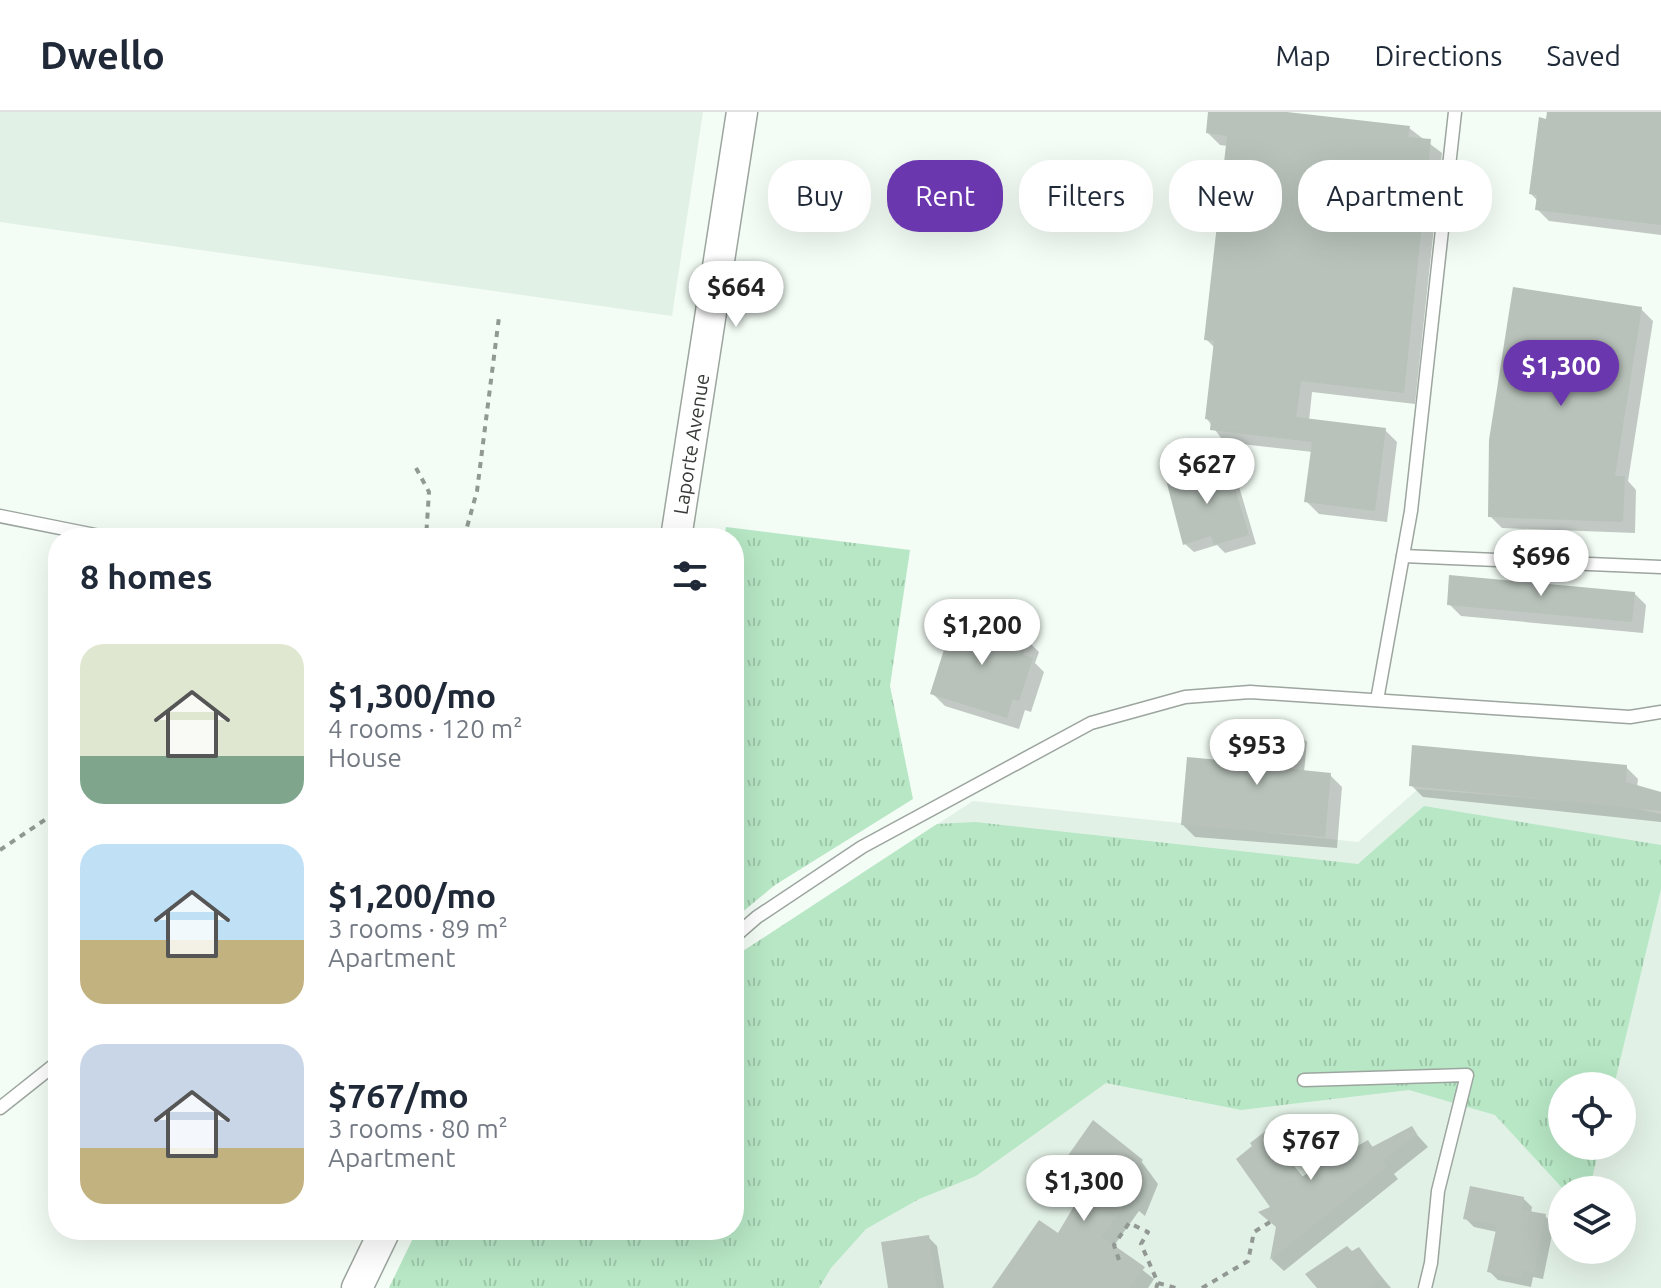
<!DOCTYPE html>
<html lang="en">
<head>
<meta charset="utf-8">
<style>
  :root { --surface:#fff; --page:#f2f2f3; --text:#1f2937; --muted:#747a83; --line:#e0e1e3; --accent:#6b37ae }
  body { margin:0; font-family:Ubuntu,sans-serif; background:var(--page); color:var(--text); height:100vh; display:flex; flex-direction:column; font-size:30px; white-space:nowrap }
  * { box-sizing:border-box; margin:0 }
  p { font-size:26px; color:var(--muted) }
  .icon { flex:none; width:44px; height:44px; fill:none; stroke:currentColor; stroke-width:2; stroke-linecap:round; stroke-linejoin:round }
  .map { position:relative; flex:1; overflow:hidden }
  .drawer { position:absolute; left:48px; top:416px; width:696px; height:712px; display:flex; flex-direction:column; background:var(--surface); border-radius:32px; box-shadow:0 8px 32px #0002 }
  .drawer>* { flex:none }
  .top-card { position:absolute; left:768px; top:48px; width:760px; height:72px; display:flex; gap:16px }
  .buttons { position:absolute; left:1548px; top:960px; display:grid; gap:16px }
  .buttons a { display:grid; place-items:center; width:88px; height:88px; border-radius:50%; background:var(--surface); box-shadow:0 8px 32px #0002; font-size:40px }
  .price { position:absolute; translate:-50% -68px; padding:0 18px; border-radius:28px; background:#fff; color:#222; font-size:26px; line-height:52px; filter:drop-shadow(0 2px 4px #0008) }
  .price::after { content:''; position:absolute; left:50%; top:48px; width:24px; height:18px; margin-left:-12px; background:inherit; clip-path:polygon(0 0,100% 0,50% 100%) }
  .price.current { background:var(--accent); color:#fff }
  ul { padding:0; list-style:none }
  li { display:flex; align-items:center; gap:24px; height:200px; padding:0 32px }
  li span { display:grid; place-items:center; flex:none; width:224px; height:160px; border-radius:24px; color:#555 }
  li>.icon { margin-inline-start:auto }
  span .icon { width:96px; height:96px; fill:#fffc; stroke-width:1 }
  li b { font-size:34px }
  h2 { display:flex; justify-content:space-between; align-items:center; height:96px; padding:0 32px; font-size:34px }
  .pill { padding:0 28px; border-radius:32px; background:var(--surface); box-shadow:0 8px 32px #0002; font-size:28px; line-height:72px }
  .pill.current { background:var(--accent); color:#fff }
  header { display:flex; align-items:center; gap:48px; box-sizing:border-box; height:112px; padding:0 40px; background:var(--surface); border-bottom:2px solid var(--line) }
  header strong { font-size:38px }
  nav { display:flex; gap:44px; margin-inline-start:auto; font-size:28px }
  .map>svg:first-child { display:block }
  .built { fill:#e2f1e6; fill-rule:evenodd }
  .grass { fill:url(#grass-tufts) }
  .shadow { fill:#0003 }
  .building { fill:#b8c1ba }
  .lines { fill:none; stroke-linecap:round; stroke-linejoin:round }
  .service-casing { stroke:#9da59f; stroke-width:15 }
  .tertiary-casing { stroke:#9da59f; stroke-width:33 }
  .path { stroke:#929893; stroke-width:4; stroke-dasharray:6 6; stroke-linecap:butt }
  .service { stroke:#fff; stroke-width:12 }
  .tertiary { stroke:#fff; stroke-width:30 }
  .labels { text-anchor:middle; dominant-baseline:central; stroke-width:6; stroke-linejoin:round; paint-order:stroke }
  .street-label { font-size:20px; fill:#373a37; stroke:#fff }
</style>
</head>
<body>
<header>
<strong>Dwello</strong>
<nav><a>Map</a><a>Directions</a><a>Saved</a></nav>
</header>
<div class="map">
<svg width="1661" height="1176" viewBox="0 0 1661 1176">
  <defs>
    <pattern id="grass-tufts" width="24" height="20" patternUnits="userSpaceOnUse" patternTransform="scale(2)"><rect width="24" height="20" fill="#b7e7c5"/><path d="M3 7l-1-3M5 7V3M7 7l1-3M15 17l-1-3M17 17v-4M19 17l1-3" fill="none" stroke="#9ec7aa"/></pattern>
  </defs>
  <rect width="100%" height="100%" fill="#f3fcf5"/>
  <g class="built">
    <polygon points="0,0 703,0 672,204 0,110"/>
    <path d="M1418,677L1625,694L1661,702V1176H389L417,1118H734V845L973,689L1358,730ZM1562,974H1622V1034H1562ZM1562,1078H1622V1138H1562Z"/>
  </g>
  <g class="grass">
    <polygon points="726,415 910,438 890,574 913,687 775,773 734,807 734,426 724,426"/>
    <polygon points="1424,694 1661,733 1661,777 1614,974 1562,974 1562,1034 1600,1034 1589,1078 1564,1078 1495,1003 1409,978 1241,998 1106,971 976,1064 919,1087 866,1117 831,1156 819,1176 389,1176 417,1118 734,1118 734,845 937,712 975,710 1358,752"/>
  </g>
  <g class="shadow">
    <polygon points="1210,0 1270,0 1409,16 1442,41 1415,292 1312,280 1309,309 1385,318 1397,330 1387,410 1319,402 1307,390 1313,340 1224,330 1207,307 1215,236 1206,227 1228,34 1220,33 1208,21"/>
    <polygon points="1549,0 1661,0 1661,123 1549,109 1537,97 1538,89 1531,82"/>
    <polygon points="1641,197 1653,209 1628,369 1636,378 1635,421 1502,416 1490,404"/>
    <polygon points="1226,352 1235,361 1256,432 1225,441 1217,433 1194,440 1185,432"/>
    <polygon points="1634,481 1646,493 1643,521 1461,504 1449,492"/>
    <polygon points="1027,528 1039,540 1035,551 1044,560 1031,600 1025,598 1019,617 945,594 933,582"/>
    <polygon points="1295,618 1307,630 1304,660 1330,663 1342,675 1337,736 1195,725 1183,713 1232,651"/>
    <polygon points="1626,655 1638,667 1637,676 1661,682 1661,710 1423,685 1411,673"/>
    <polygon points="1411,1016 1428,1035 1394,1062 1398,1067 1284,1159 1272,1148 1278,1116 1267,1021 1304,1066 1368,1030 1374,1036"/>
    <polygon points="1141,1049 1158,1072 1145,1104 1139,1099 1113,1135 1154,1167 1148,1176 995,1176"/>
    <polygon points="1523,1086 1532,1095 1531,1101 1545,1104 1554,1113 1543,1167 1533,1165 1531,1175 1498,1168 1489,1159 1497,1120 1474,1115 1465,1106"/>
    <polygon points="928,1125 937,1134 944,1176 890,1176"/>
    <polygon points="1358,1137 1391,1176 1320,1176 1352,1141"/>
  </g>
  <g class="building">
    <polygon points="1208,0 1287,0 1410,14 1408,25 1431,27 1404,281 1301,269 1296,305 1386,316 1375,399 1304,390 1312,330 1210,318 1211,308 1205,307 1214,229 1204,228 1227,24 1206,21"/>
    <polygon points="1547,0 1661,0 1661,113 1535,98 1537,83 1529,82 1539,5 1546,7"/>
    <polygon points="1513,175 1642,195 1615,364 1625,364 1623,410 1488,405 1489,328"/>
    <polygon points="1227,350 1249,423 1214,433 1211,424 1183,433 1166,368"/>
    <polygon points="1449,463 1635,480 1632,510 1447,493"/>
    <polygon points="955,503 1028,526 1023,543 1033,546 1019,589 1013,587 1007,606 930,582"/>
    <polygon points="1234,611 1296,616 1292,657 1331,661 1325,725 1181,713 1187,645 1230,649"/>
    <polygon points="1412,633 1627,653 1626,670 1661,680 1661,699 1409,674"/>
    <polygon points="1093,1008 1143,1048 1138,1053 1148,1060 1134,1096 1127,1090 1102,1125 1145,1155 1130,1176 992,1176 1039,1108 1058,1121 1077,1089 1058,1070 1067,1056 1062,1052"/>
    <polygon points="1412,1014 1417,1022 1383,1049 1387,1055 1270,1148 1276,1115 1258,1100 1270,1095 1236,1047 1252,1034 1250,1031 1267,1018 1302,1065 1343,1037 1345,1041 1368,1028 1372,1035"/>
    <polygon points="1470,1074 1524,1085 1522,1098 1546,1102 1534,1160 1524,1158 1522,1167 1487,1160 1497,1113 1463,1107"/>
    <polygon points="929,1123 937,1176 888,1176 881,1130"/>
    <polygon points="1347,1134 1352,1139 1359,1135 1383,1167 1368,1176 1317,1176 1305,1162"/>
  </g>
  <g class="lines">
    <g class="service-casing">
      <g id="service">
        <polyline points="0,404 110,426"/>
        <polyline points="1403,444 1661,455"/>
        <polyline points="1377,588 1411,399 1455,0"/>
        <polyline points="734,825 757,805 862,735 1091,611 1185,585 1250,580 1630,605 1661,600"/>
        <polyline points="1304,968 1467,963 1438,1079 1431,1151 1425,1176"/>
        <polyline points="0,996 58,950"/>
      </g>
    </g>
    <g class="tertiary-casing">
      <g id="tertiary">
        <polyline points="676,426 742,0"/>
        <polyline points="357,1176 385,1118"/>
      </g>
    </g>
    <g class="path">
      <polyline points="416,356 429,380 426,426"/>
      <polyline points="464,426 477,379 499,205"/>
      <polyline points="0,738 58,699"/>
      <polyline points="1119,1148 1114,1133 1129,1111 1148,1120 1141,1132 1158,1171 1156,1176"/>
      <polyline points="1158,1171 1176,1176"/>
      <polyline points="1202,1176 1248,1149 1254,1120 1270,1110"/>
    </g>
    <use href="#service" class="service"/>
    <use href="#tertiary" class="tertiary"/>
  </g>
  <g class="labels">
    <g class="street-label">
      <text transform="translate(691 332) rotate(-81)">Laporte Avenue</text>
    </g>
  </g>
</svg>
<div class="buttons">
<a><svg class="icon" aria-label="locate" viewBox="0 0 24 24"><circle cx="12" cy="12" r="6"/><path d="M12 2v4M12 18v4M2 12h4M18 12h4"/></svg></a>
<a><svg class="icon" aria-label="layers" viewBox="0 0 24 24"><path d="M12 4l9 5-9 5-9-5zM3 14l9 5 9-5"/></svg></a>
</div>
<b class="price" style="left:736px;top:217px">$664</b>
<b class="price current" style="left:1561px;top:296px">$1,300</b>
<b class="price" style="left:1207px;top:394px">$627</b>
<b class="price" style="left:1541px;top:486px">$696</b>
<b class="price" style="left:982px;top:555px">$1,200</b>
<b class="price" style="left:1257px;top:675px">$953</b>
<b class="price" style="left:1311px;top:1070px">$767</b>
<b class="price" style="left:1084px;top:1111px">$1,300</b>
<div class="top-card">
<a class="pill">Buy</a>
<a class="pill current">Rent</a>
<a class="pill">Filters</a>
<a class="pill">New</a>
<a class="pill">Apartment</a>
</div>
<section class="drawer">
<h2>8 homes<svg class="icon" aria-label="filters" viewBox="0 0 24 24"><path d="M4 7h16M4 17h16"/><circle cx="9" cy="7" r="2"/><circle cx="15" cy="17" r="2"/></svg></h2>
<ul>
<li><span style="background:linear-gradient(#dfe7d0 70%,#7fa58c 0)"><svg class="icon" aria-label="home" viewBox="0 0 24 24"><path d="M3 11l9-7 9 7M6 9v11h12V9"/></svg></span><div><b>$1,300/mo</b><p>4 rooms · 120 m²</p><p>House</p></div></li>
<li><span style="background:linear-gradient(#bfe0f5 60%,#c2b280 0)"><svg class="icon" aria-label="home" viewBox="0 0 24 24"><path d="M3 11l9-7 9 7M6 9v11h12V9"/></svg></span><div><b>$1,200/mo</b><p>3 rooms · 89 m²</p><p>Apartment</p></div></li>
<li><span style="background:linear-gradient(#c9d6e8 65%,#c2b280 0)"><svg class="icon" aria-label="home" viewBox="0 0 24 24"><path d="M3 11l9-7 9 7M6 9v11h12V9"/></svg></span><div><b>$767/mo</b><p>3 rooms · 80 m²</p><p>Apartment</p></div></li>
</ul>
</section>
</div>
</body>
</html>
